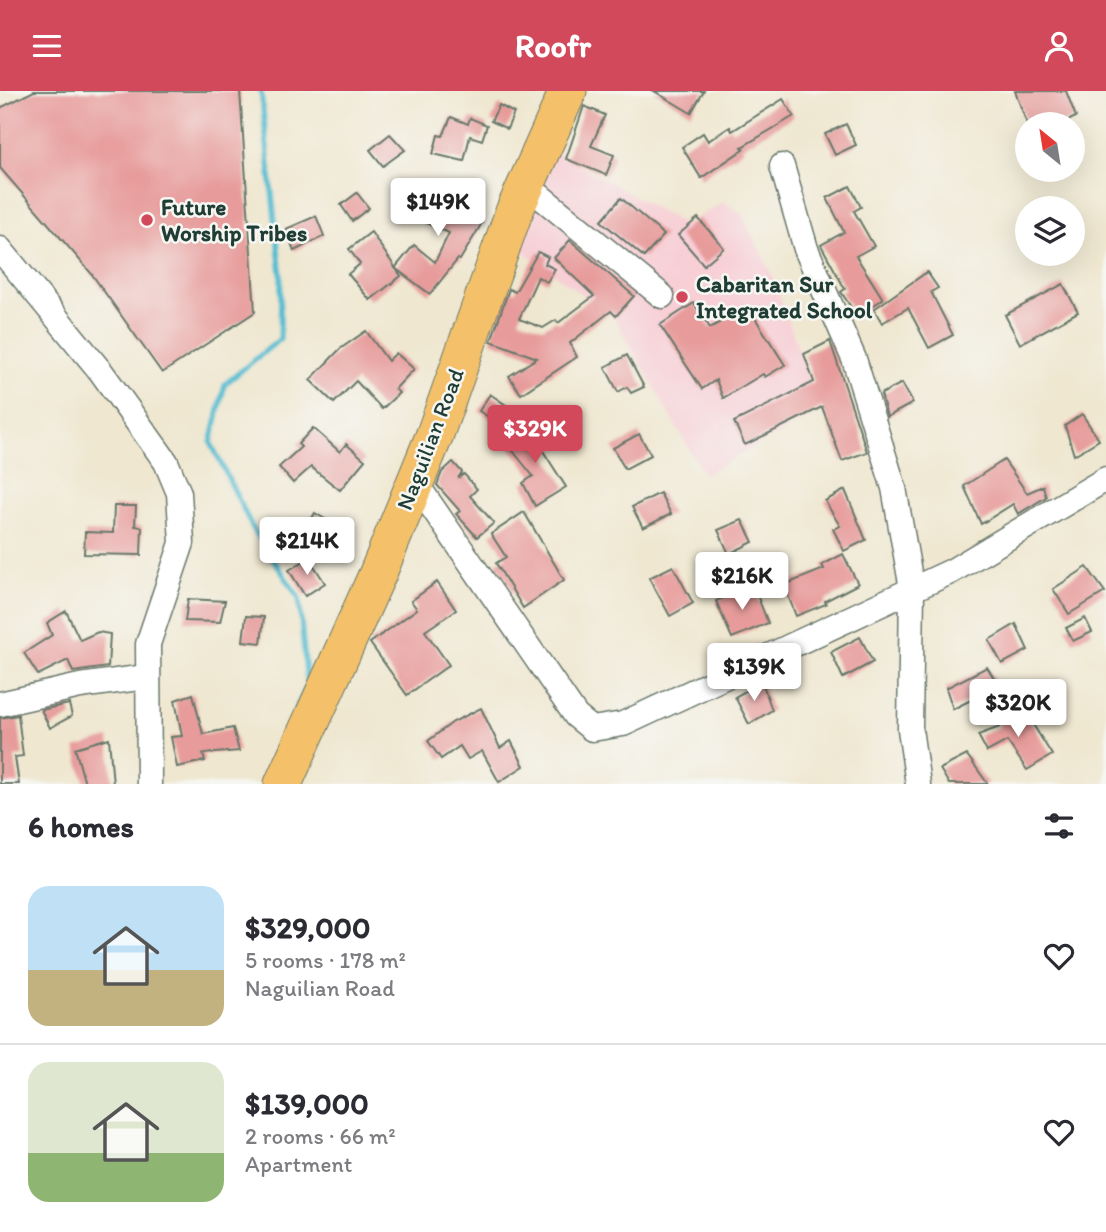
<!DOCTYPE html>
<html lang="en">
<head>
<meta charset="utf-8">
<style>
  :root { --surface:#fff; --page:#f2f2f3; --text:#2b2b33; --muted:#7c7c81; --line:#e1e1e2; --accent:#d1495b }
  body { margin:0; font-family:Itim,sans-serif; background:var(--page); color:var(--text); height:100vh; display:flex; flex-direction:column; font-size:26px; white-space:nowrap }
  * { box-sizing:border-box; margin:0 }
  p { font-size:23px; color:var(--muted) }
  .icon { flex:none; width:38px; height:38px; fill:none; stroke:currentColor; stroke-width:2; stroke-linecap:round; stroke-linejoin:round }
  .map { position:relative; height:693px; overflow:hidden }
  .side { display:flex; flex-direction:column; background:var(--surface); flex:1 }
  .side>* { flex:none }
  .needle { width:46px; rotate:330deg }
  .buttons { position:absolute; left:1015px; top:21px; display:grid; gap:14px }
  .buttons a { display:grid; place-items:center; width:70px; height:70px; border-radius:50%; background:var(--surface); box-shadow:0 7px 28px #0002; font-size:35px }
  .price { position:absolute; translate:-50% -60px; padding:0 16px; border-radius:7px; background:#fff; color:#222; font-size:23px; line-height:46px; filter:drop-shadow(0 2px 4px #0008) }
  .price::after { content:''; position:absolute; left:50%; top:42px; width:21px; height:16px; margin-left:-10px; background:inherit; clip-path:polygon(0 0,100% 0,50% 100%) }
  .price.selected { background:var(--accent); color:#fff }
  ul { padding:0; list-style:none }
  li { display:flex; align-items:center; gap:21px; height:175px; padding:0 28px }
  li+li { border-top:2px solid var(--line) }
  li span { display:grid; place-items:center; flex:none; width:196px; height:140px; border-radius:21px; color:#555 }
  li>.icon { margin-inline-start:auto }
  span .icon { width:84px; height:84px; fill:#fffc; stroke-width:1 }
  li b { font-size:30px }
  h2 { display:flex; justify-content:space-between; align-items:center; height:84px; padding:0 28px; font-size:30px }
  header { display:flex; justify-content:space-between; align-items:center; height:91px; padding:0 28px; background:var(--accent); color:#fff; font-size:32px; font-weight:700 }
  .map>svg:first-child { display:block }
  .built { fill:#f7cfd5 }
  .lines { fill:none; stroke-linecap:round; stroke-linejoin:round }
  .stream { stroke:#53bcd0; stroke-width:5 }
  .building { fill:#e79c9b }
  .minor-casing { stroke:#68786b; stroke-width:27 }
  .highway-casing { stroke:#68786b; stroke-width:39 }
  .minor { stroke:#fff; stroke-width:24 }
  .highway { stroke:#f4c16a; stroke-width:37 }
  .poi-dot { fill:#d1495b; stroke:#f6f6f2; stroke-width:2.5 }
  .labels { text-anchor:middle; dominant-baseline:central; stroke-width:5; stroke-linejoin:round; paint-order:stroke }
  .poi-label { font-size:23px; font-weight:bold; fill:#1f3d34; stroke:#f6f6f2; text-anchor:start }
  .street-label { font-size:23px; fill:#1f3d34; stroke:#f6f6f2 }
</style>
</head>
<body>
<header><svg class="icon" aria-label="menu" viewBox="0 0 24 24"><path d="M4 6h16M4 12h16M4 18h16"/></svg>Roofr<svg class="icon" aria-label="person" viewBox="0 0 24 24"><circle cx="12" cy="8" r="4"/><path d="M4 21q1-7 8-7t8 7"/></svg></header>
<div class="map">
<svg width="1106" height="693" viewBox="0 0 1106 693">
  <rect width="100%" height="100%" fill="#f6f6f2"/>
  <filter id="ink" filterUnits="userSpaceOnUse"><feTurbulence type="fractalNoise" baseFrequency=".0143" numOctaves="2"/><feDisplacementMap in="SourceGraphic" scale="14" xChannelSelector="R" yChannelSelector="G"/><feConvolveMatrix kernelMatrix="1 2 1 2 8 2 1 2 1" color-interpolation-filters="sRGB"/></filter>
  <filter id="wash" filterUnits="userSpaceOnUse"><feTurbulence type="fractalNoise" baseFrequency=".00686" numOctaves="4" result="noise"/><feDisplacementMap in="SourceGraphic" scale="28" xChannelSelector="R" yChannelSelector="G"/><feGaussianBlur stdDeviation="1.57" result="paint"/><feColorMatrix in="noise" values="0 0 0 0 0 0 0 0 0 0 0 0 0 0 0 0 0 1.4 0 .05"/><feComposite in="paint" operator="in"/></filter>
  <g filter="url(#wash)">
    <rect width="100%" height="100%" fill="#efe7d0"/>
    <polygon class="built" points="549,57 685,134 724,111 742,123 772,184 820,319 704,384 615,228 508,149"/>
    <g class="lines">
      <polyline class="stream" points="261,0 281,184 280,248 225,293 211,352 252,436 299,507 307,594 294,624"/>
    </g>
    <g id="blocks">
      <g class="building">
        <polygon points="34,0 240,0 255,221 162,282 91,182 0,77 0,17"/>
        <polygon points="654,0 704,0 691,22"/>
        <polygon points="1015,0 1066,0 1076,26 1061,33 1027,33"/>
        <polygon points="783,8 794,25 742,56 744,58 701,87 682,56 703,42 708,50 730,36 732,40"/>
        <polygon points="499,14 514,22 507,38 491,30"/>
        <polygon points="584,15 605,24 591,55 614,64 606,84 566,68"/>
        <polygon points="451,26 468,33 470,27 487,34 482,49 470,45 464,70 433,63 438,44 443,45"/>
        <polygon points="846,33 856,54 835,64 825,43"/>
        <polygon points="390,43 405,59 383,75 370,59"/>
        <polygon points="423,95 442,106 444,101 464,111 459,121 482,132 460,169 458,168 430,203 395,177 414,154 435,171 449,142 406,123"/>
        <polygon points="850,95 861,116 854,120 874,155 856,165 883,208 857,225 841,201 845,198 821,154 844,141 827,107"/>
        <polygon points="357,102 369,117 352,130 341,114"/>
        <polygon points="621,107 664,144 644,166 601,130"/>
        <polygon points="316,125 324,145 294,160 286,138"/>
        <polygon points="698,127 724,157 704,174 678,144"/>
        <polygon points="371,141 401,185 370,209 348,183 360,173 349,158"/>
        <polygon points="570,149 634,205 616,225 611,220 570,252 577,266 521,303 509,285 537,267 491,250 509,198 515,201 538,161 548,166 545,173 555,178 547,191 538,186 519,228 543,237 556,229 558,232 594,205 554,167"/>
        <polygon points="927,181 938,197 931,201 953,244 929,257 908,217 882,232 874,218"/>
        <polygon points="1063,193 1078,221 1020,253 1005,224"/>
        <polygon points="694,212 710,237 748,216 785,274 765,286 763,283 723,307 716,289 702,298 660,234"/>
        <polygon points="366,240 388,270 396,262 414,278 395,298 399,302 382,318 356,290 334,312 310,289 340,258"/>
        <polygon points="830,250 867,361 842,370 822,316 745,354 734,331 814,291 804,263"/>
        <polygon points="627,264 644,296 631,302 627,296 618,301 605,276"/>
        <polygon points="902,292 913,312 887,326 881,303"/>
        <polygon points="490,303 506,314 495,330 479,320"/>
        <polygon points="1082,323 1099,349 1074,364 1065,335"/>
        <polygon points="528,331 542,349 538,352 566,396 535,415 523,392 533,385 505,350"/>
        <polygon points="313,337 340,361 346,353 365,369 340,399 311,376 293,392 279,376 301,356 298,353"/>
        <polygon points="639,343 651,364 625,378 613,357"/>
        <polygon points="1004,369 1027,402 1043,395 1046,406 1018,423 1013,413 981,433 964,395"/>
        <polygon points="453,371 462,381 458,387 464,383 477,398 470,405 494,432 477,446 456,423 460,420 437,394 442,381"/>
        <polygon points="845,399 866,449 844,460 833,438 840,435 825,410"/>
        <polygon points="660,402 671,423 643,437 632,416"/>
        <polygon points="114,415 136,415 135,435 142,436 141,464 84,463 85,441 113,442"/>
        <polygon points="524,421 564,489 523,517 496,472 506,466 491,443"/>
        <polygon points="315,422 345,440 333,461 303,443"/>
        <polygon points="742,429 753,451 729,463 718,439"/>
        <polygon points="843,463 858,493 825,510 826,513 796,525 784,494 824,478 822,474"/>
        <polygon points="309,467 325,492 305,505 289,479"/>
        <polygon points="673,475 693,512 670,525 649,487"/>
        <polygon points="1087,476 1105,501 1069,523 1053,498"/>
        <polygon points="437,491 456,519 425,540 449,574 407,604 370,552 417,518 411,510"/>
        <polygon points="753,494 768,532 732,547 716,510"/>
        <polygon points="188,508 225,510 220,531 185,530"/>
        <polygon points="66,520 80,549 98,541 110,543 108,576 73,581 68,569 38,584 24,562 52,544 47,532"/>
        <polygon points="246,525 264,526 261,552 243,550"/>
        <polygon points="1085,527 1092,541 1073,550 1066,537"/>
        <polygon points="1016,533 1028,559 1002,573 989,549"/>
        <polygon points="860,546 873,571 843,587 831,561"/>
        <polygon points="987,576 999,595 953,618 946,597"/>
        <polygon points="762,591 772,619 749,633 735,606"/>
        <polygon points="193,603 203,643 233,637 239,660 203,663 205,670 177,676 171,646 182,645 175,609"/>
        <polygon points="69,613 72,625 50,637 41,619"/>
        <polygon points="1022,616 1052,664 1027,679 1007,650 987,661 978,644 1000,636 997,631"/>
        <polygon points="481,617 500,657 511,650 524,675 499,691 482,660 468,668 460,655 441,668 428,650 453,631"/>
        <polygon points="18,624 23,665 15,666 19,693 0,693 0,627"/>
        <polygon points="109,647 113,693 85,693 75,657"/>
        <polygon points="967,664 988,693 949,693 940,678"/>
      </g>
    </g>
  </g>
  <g filter="url(#ink)">
    <use href="#blocks" fill-opacity="0" stroke="#68786b" stroke-width="2"/>
    <g class="lines">
      <g class="minor-casing">
        <g id="minor">
          <polyline points="782,75 806,158 854,268 894,397 912,498 910,638 918,693"/>
          <polyline points="524,97 535,101 662,205"/>
          <polyline points="0,158 102,282 166,371 179,402 182,452 148,553 149,693"/>
          <polyline points="415,391 576,625 592,638 623,633 952,480 1106,388"/>
          <polyline points="0,613 80,595 146,586"/>
        </g>
      </g>
      <g class="highway-casing">
        <polyline id="highway" points="283,693 378,482 435,343 514,121 568,0"/>
      </g>
      <use href="#minor" class="minor"/>
      <use href="#highway" class="highway"/>
    </g>
  </g>
  <g class="poi-dot">
    <circle cx="147" cy="129" r="7"/>
    <circle cx="682" cy="206" r="7"/>
  </g>
  <g class="labels">
    <g class="poi-label">
      <text x="161" y="116">Future<tspan x="161" dy="26">Worship Tribes</tspan></text>
      <text x="696" y="193">Cabaritan Sur<tspan x="696" dy="26">Integrated School</tspan></text>
    </g>
    <g class="street-label">
      <text transform="translate(430 348) rotate(-69)">Naguilian Road</text>
    </g>
  </g>
</svg>
<div class="buttons">
<a><svg class="needle" viewBox="-14 -14 28 28"><path d="M0-13l5 13h-10z" fill="#e53935"/><path d="M0 13l5-13h-10z" fill="#7c7c81"/></svg></a>
<a><svg class="icon" aria-label="layers" viewBox="0 0 24 24"><path d="M12 4l9 5-9 5-9-5zM3 14l9 5 9-5"/></svg></a>
</div>
<b class="price" style="left:438px;top:147px">$149K</b>
<b class="price selected" style="left:535px;top:374px">$329K</b>
<b class="price" style="left:307px;top:486px">$214K</b>
<b class="price" style="left:742px;top:521px">$216K</b>
<b class="price" style="left:754px;top:612px">$139K</b>
<b class="price" style="left:1018px;top:648px">$320K</b>
</div>
<section class="side">
<h2>6 homes<svg class="icon" aria-label="filters" viewBox="0 0 24 24"><path d="M4 7h16M4 17h16"/><circle cx="9" cy="7" r="2"/><circle cx="15" cy="17" r="2"/></svg></h2>
<ul>
<li><span style="background:linear-gradient(#bfe0f5 60%,#c2b280 0)"><svg class="icon" aria-label="home" viewBox="0 0 24 24"><path d="M3 11l9-7 9 7M6 9v11h12V9"/></svg></span><div><b>$329,000</b><p>5 rooms · 178 m²</p><p>Naguilian Road</p></div><svg class="icon" aria-label="heart" viewBox="0 0 24 24"><path d="M12 20l-8-8c-3-5 5-10 8-4 3-6 11-1 8 4z"/></svg></li>
<li><span style="background:linear-gradient(#dfe7d0 65%,#8fb573 0)"><svg class="icon" aria-label="home" viewBox="0 0 24 24"><path d="M3 11l9-7 9 7M6 9v11h12V9"/></svg></span><div><b>$139,000</b><p>2 rooms · 66 m²</p><p>Apartment</p></div><svg class="icon" aria-label="heart" viewBox="0 0 24 24"><path d="M12 20l-8-8c-3-5 5-10 8-4 3-6 11-1 8 4z"/></svg></li>
</ul>
</section>
</body>
</html>
